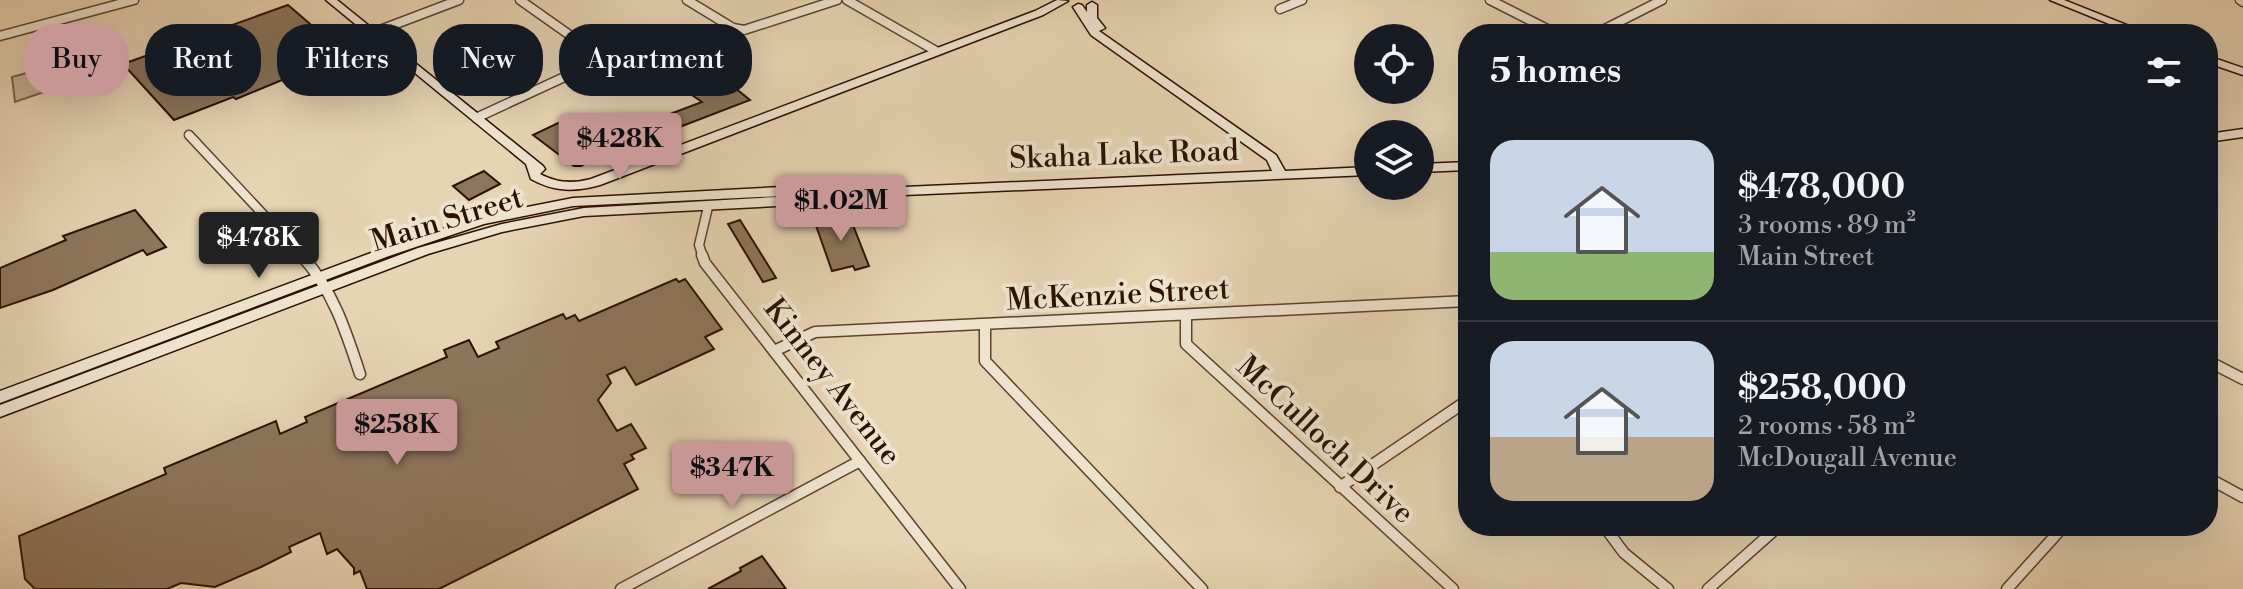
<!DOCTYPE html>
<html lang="en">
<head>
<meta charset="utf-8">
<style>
  :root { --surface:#171b24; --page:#20242c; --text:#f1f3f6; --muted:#9ea1a6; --line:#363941; --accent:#c59692 }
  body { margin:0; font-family:"Libre Bodoni",serif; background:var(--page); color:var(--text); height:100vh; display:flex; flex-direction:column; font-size:30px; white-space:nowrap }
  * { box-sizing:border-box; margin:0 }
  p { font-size:26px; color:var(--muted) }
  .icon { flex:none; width:44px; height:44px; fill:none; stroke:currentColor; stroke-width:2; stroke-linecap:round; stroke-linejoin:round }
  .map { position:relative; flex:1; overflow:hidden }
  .panel { position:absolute; left:1458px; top:24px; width:760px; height:512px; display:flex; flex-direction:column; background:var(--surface); border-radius:32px; box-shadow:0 8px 32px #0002 }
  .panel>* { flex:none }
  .hud { position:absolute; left:24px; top:24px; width:760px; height:72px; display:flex; gap:16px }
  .tools { position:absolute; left:1354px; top:24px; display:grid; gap:16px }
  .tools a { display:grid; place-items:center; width:80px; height:80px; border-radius:50%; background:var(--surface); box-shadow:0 8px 32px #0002; font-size:40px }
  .price { position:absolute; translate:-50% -68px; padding:0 18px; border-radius:8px; background:var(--accent); color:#111; font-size:26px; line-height:52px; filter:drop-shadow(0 2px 4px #0008) }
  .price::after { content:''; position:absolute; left:50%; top:48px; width:24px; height:18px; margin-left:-12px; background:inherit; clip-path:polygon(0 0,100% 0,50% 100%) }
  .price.on { background:#222; color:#fff }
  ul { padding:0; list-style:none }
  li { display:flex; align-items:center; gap:24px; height:200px; padding:0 32px }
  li+li { border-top:2px solid var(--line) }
  li span { display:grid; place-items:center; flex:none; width:224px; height:160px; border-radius:24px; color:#555 }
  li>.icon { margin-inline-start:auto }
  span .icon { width:96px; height:96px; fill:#fffc; stroke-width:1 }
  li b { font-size:34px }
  h2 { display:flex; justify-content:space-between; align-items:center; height:96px; padding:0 32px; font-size:34px }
  .chip { padding:0 28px; border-radius:32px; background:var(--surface); box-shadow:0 8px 32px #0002; font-size:28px; line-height:72px }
  .chip.on { background:var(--accent); color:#111 }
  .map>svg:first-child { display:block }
  .green { fill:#c7b395; stroke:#7a624a; stroke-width:2 }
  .building { fill:#8d765d; stroke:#2c1100; stroke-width:2 }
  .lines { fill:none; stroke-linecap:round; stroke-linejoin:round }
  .street-far1-casing { stroke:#5b422d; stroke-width:11 }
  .street-casing { stroke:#5b422d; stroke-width:13 }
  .secondary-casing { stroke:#2c1100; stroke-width:3 }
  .street-far1 { stroke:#efe3ce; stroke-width:8 }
  .street { stroke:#efe3ce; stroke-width:10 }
  .secondary { fill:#efe3ce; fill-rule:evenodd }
  .labels { text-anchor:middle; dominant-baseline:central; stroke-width:8; stroke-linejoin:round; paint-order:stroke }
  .street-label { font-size:30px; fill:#2c1100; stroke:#efe3ce }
</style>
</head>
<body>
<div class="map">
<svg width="2243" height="589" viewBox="0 0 2243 589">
  <rect width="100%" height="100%" fill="#e7d4b3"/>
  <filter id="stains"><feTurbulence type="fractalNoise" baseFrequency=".0025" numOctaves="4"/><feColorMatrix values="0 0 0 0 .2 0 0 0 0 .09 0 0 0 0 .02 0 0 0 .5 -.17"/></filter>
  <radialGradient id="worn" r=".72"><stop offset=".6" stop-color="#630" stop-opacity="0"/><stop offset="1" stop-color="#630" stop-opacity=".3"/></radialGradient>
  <polygon class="green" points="69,61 73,82 15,102 12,77"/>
  <g class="building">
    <polygon points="288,5 345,54 236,99 233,97 174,120 123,64"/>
    <polygon points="717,83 728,91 735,88 750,100 669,131 654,120 702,102 686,91"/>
    <polygon points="558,123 573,131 603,154 581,166 574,166 533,135"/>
    <polygon points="484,171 500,184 469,200 453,186"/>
    <polygon points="135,210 166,247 147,255 143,250 53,290 0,308 0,268 66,240 63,236"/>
    <polygon points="825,214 827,220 849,215 869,266 855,270 853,266 832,271 813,217"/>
    <polygon points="740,220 776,278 763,282 728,224"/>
    <polygon points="676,279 679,282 685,279 722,329 705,337 714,349 636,385 625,367 607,375 611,383 598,400 617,431 631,424 646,448 631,455 634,459 624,464 638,489 439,589 367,589 360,571 354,574 354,568 337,549 327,554 320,533 289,547 291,552 261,567 215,587 181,583 167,589 35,589 25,579 19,536 166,474 164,468 276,421 280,434 307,422 305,417 447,357 444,350 469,340 478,357 499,348 496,342 563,314 566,319 575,315 579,321"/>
    <polygon points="762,556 786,589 708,589 741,571 740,568"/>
  </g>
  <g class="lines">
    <g class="street-far1-casing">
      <g id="street-far1">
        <polyline points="687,0 733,28 744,30 837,0"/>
        <polyline points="847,0 936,51"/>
        <polyline points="1490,0 1557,34"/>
        <polyline points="2240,0 2243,2"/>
        <polyline points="1280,9 1302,0"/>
        <polyline points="372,33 459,0"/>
        <polyline points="1595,34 1662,0"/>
        <polyline points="0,36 134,0"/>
        <polyline points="476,118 599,61 598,55 520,0"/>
        <polyline points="189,135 303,257"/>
        <polyline points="703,257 699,245 708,207"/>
      </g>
    </g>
    <g class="street-casing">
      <g id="street">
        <path d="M301,255C332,288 346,331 360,374"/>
        <polyline points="702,255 705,263 960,589"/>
        <polyline points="1186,315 1186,344 1453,589"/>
        <polyline points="985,325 985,361 1202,589"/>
        <polyline points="774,351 815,332 1468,301"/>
        <polyline points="2208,361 2243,379"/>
        <polyline points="2208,478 2243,497"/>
        <polyline points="1340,487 1468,400"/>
        <polyline points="1604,526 1624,553 1668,589"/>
        <polyline points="621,589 860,461"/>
        <polyline points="1708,589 1779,526"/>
        <polyline points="2007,589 2064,526"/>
      </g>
    </g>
    <g class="secondary-casing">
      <g id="secondary">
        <path d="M326,0H337L543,166L545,169L540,174C557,183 573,184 591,179L1035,11L1057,0L1068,1L1043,15L600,185C575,192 554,192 531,179L526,164Z"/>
        <polygon points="2050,0 2064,0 2149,34 2134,34"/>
        <polygon points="1092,2 1097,5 1097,18 1105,28 1099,31 1276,155 1285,171 1368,167 1368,175 882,196 857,202 584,216 502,232 428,254 0,417 0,405 418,248 502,224 584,208 864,192 573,206 484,224 389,256 0,403 0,391 379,250 482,216 573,198 858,183 881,188 1272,171 1267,160 1091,35 1073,7 1078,4 1082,5 1087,12 1087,5"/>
        <polygon points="2208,56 2243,68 2243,75 2208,63"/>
        <polygon points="2243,129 2243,137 2208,142 2208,134"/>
        <polygon points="1468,162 1468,170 1420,172 1420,164"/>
      </g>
    </g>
    <use href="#street-far1" class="street-far1"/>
    <use href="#street" class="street"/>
    <use href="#secondary" class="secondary"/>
  </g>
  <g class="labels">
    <g class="street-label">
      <text transform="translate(1124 155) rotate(-2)">Skaha Lake Road</text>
      <text transform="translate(447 220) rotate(-17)">Main Street</text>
      <text transform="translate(1118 295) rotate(-3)">McKenzie Street</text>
      <text transform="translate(832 382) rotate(52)">Kinney Avenue</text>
      <text transform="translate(1325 440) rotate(43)">McCulloch Drive</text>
    </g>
  </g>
  <rect width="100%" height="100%" filter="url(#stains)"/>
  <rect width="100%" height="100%" fill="url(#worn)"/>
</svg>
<div class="tools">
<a><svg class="icon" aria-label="locate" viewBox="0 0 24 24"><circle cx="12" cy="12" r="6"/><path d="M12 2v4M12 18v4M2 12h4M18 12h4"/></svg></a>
<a><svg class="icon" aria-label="layers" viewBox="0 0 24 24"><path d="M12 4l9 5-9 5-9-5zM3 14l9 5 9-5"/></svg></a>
</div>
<b class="price" style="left:620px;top:181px">$428K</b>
<b class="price" style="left:841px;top:243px">$1.02M</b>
<b class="price on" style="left:259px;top:280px">$478K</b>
<b class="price" style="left:397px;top:467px">$258K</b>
<b class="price" style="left:732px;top:510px">$347K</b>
<div class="hud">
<a class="chip on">Buy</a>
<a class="chip">Rent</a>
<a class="chip">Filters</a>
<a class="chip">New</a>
<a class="chip">Apartment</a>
</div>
<section class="panel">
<h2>5 homes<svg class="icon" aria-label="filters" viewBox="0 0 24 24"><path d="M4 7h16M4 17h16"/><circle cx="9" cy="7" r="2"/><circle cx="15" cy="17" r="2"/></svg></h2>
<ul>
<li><span style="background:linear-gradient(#c9d6e8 70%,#8fb573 0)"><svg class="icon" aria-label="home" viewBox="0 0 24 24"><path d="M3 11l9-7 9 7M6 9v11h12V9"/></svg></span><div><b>$478,000</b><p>3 rooms · 89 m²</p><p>Main Street</p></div></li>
<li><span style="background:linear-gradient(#c9d6e8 60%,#b9a48a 0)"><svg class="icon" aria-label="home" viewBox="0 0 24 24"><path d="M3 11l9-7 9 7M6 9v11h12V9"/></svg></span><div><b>$258,000</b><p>2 rooms · 58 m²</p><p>McDougall Avenue</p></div></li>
</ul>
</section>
</div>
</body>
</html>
